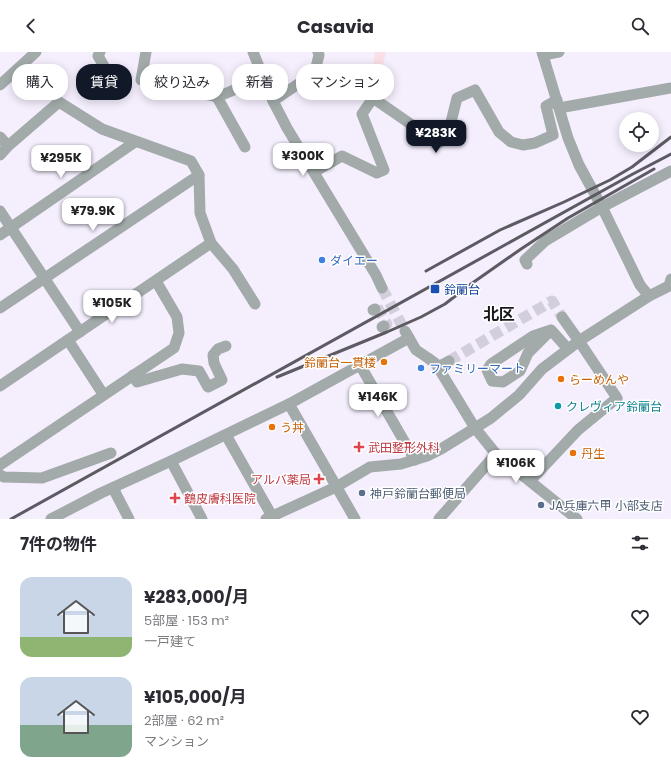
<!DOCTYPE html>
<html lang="ja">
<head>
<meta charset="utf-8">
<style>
  :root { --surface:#fff; --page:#f2f2f3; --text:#2b2b33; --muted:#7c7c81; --accent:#111827 }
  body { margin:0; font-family:Poppins,"Noto Sans JP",sans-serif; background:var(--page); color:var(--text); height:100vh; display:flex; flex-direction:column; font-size:15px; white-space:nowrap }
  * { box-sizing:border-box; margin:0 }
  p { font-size:13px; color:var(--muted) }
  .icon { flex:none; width:22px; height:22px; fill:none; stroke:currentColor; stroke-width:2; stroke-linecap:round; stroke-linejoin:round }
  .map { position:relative; height:467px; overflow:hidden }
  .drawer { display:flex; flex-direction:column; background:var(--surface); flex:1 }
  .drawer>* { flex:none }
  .hud { position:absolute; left:12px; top:12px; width:400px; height:36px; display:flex; gap:8px }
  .fabs { position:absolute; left:619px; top:60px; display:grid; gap:8px }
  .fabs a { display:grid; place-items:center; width:40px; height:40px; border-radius:50%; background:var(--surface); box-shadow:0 2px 10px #0003; font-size:20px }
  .price { position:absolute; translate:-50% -34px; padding:0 9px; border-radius:8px; background:#fff; color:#222; font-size:13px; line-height:26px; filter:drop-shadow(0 1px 2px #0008) }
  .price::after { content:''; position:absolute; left:50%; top:24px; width:12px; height:9px; margin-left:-6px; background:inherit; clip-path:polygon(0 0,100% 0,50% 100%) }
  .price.on { background:var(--accent); color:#fff }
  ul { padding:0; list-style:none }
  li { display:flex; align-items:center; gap:12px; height:100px; padding:0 20px }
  li span { display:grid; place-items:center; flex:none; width:112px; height:80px; border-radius:12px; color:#555 }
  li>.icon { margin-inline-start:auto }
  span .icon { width:48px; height:48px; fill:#fffc; stroke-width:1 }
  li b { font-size:17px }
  h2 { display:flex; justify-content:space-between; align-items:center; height:48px; padding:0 20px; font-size:17px }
  .pill { padding:0 14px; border-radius:16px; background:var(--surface); box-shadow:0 2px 10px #0003; font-size:14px; line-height:36px }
  .pill.on { background:var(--accent); color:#fff }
  header { display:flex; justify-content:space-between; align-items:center; height:52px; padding:0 20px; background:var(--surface); font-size:18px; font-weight:700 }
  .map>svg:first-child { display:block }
  .education { fill:#fae0e6 }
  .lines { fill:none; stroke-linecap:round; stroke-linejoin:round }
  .minor-tunnel { stroke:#d3cedb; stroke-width:11; stroke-dasharray:11 5.5; stroke-linecap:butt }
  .minor { stroke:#a2aaaa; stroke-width:11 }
  .rail { stroke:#5d5a62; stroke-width:3 }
  .shop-dot { fill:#3f7fe0; stroke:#fff; stroke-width:1.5 }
  .transit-dot { fill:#1a4fb4; stroke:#fff; stroke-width:1.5 }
  .food-dot { fill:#e8710a; stroke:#fff; stroke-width:1.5 }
  .culture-dot { fill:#0f9aa8; stroke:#fff; stroke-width:1.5 }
  .health-dot { fill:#e0444e; stroke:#fff; stroke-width:1.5 }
  .service-dot { fill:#5c6f8a; stroke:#fff; stroke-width:1.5 }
  .labels { text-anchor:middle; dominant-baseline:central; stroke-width:3; stroke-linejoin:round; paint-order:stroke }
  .shop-label { font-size:12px; fill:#366cbe; stroke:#fff; text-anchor:start }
  .transit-label { font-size:12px; fill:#164399; stroke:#fff; text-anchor:start }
  .food-label { font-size:12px; fill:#c56008; stroke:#fff; text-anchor:start }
  .culture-label { font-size:12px; fill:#0d838f; stroke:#fff; text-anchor:start }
  .health-label { font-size:12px; fill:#be3a42; stroke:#fff; text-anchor:start }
  .service-label { font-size:12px; fill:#4e5e75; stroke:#fff; text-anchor:start }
  .district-label { font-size:16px; font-weight:bold; fill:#19171c; stroke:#fff }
</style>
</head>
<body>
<header><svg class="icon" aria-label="back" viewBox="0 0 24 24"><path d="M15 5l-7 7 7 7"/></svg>Casavia<svg class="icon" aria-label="search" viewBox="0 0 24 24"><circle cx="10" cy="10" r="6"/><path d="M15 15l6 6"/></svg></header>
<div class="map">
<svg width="671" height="467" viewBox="0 0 671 467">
  <rect width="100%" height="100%" fill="#f4eefd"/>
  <polygon class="education" points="375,0 386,0 382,16 373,13"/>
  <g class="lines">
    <g class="minor-tunnel">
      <polyline points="382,236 405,279"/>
      <polyline points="377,255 387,272 382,275"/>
      <polyline points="449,309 552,249 562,265"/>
    </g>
    <g class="minor">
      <polyline points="100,0 98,4 113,29"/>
      <polyline points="146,0 141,28 217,45 263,26"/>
      <polyline points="253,0 273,49 287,76 376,223 382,236"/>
      <polyline points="542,0 568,86 579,113 602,155 640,233 649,244"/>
      <polyline points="543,3 559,0"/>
      <polyline points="0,33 36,0"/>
      <polyline points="217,45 245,95"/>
      <polyline points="273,49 310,24 316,15 319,3 318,0"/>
      <polyline points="559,56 671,36"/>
      <polyline points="0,85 8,94"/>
      <polyline points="0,103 8,94 59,50 102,77 191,109 199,123 200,161 211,191 233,217 255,252"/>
      <polyline points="314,120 342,104 377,121 384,118 362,62 373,46 438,91 447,86 457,46 475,38 499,80 511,90 523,93 535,91 553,83 546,54 557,48"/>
      <polyline points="0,159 80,280"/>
      <polyline points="0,183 135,90"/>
      <polyline points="527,212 525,208 545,189 602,155 671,119"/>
      <polyline points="0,256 199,123"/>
      <polyline points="373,258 375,257"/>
      <polyline points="382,275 384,274"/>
      <polyline points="551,278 533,284 491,312 487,318 492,329 503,330 520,319 528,301 551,278 568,297"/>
      <polyline points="405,279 416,298 428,306 436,312 475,376 496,402 577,467"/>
      <polyline points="68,288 103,342"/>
      <polyline points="360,313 415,408"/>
      <polyline points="438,315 449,309"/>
      <polyline points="133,323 137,330 182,317 199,319 208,335 222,328 214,311 213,303 218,297 226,294"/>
      <polyline points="0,334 211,191"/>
      <polyline points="289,352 355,467"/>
      <polyline points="226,383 272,464"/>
      <polyline points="171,409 202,467"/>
      <polyline points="0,413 174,296 179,281 177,265 156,229"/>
      <polyline points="0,423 4,425 42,426 111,401"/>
      <polyline points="530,429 578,378 617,346 579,289 562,265"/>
      <polyline points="113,436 129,467"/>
      <polyline points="51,467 101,441 171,409 289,352 409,286"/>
      <polyline points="266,467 336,435 370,415 401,412 427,404 441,397 475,376 491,366 519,343 542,317 579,289 649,244 669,234 671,227"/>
      <polyline points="439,467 496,402"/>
    </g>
    <g class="rail">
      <polyline points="426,219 500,178 564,150 610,128 632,115 671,85"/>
      <polyline points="277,325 387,280 421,265 445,252 471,232 521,197 568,166 654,117"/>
      <polyline points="11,467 631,123 671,102"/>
    </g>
  </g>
  <g class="shop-dot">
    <circle cx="322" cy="208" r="4"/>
    <circle cx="421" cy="316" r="4"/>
  </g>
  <rect class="transit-dot" x="430" y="232" width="10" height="10" rx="2"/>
  <g class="food-dot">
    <circle cx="384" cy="310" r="4"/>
    <circle cx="561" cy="327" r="4"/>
    <circle cx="272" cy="375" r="4"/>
    <circle cx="573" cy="401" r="4"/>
  </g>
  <circle class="culture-dot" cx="558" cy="354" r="4"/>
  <g class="health-dot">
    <path d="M357 389h4v4h4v4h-4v4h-4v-4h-4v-4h4z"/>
    <path d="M317 421h4v4h4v4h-4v4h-4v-4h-4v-4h4z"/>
    <path d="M173 440h4v4h4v4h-4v4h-4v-4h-4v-4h4z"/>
  </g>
  <g class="service-dot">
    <circle cx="362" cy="441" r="4"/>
    <circle cx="541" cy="453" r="4"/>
  </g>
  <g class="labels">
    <g class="shop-label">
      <text x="330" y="208">ダイエー</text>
      <text x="429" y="316">ファミリーマート</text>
    </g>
    <g class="transit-label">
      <text x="444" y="237">鈴蘭台</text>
    </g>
    <g class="food-label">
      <text x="376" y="310" text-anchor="end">鈴蘭台一貫楼</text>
      <text x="569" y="327">らーめんや</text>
      <text x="280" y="375">う丼</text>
      <text x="581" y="401">丹生</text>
    </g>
    <g class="culture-label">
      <text x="566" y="354">クレヴィア鈴蘭台</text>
    </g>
    <g class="health-label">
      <text x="368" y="395">武田整形外科</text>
      <text x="311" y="427" text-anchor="end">アルバ薬局</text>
      <text x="184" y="446">鶴皮膚科医院</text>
    </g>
    <g class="service-label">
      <text x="370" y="441">神戸鈴蘭台郵便局</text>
      <text x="549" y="453">JA兵庫六甲 小部支店</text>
    </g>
    <g class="district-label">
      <text x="499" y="262">北区</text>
    </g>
  </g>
</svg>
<div class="fabs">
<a><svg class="icon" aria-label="locate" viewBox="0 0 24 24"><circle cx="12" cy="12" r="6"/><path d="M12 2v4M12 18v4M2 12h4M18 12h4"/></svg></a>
</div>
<b class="price on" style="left:436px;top:102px">¥283K</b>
<b class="price" style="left:303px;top:125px">¥300K</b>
<b class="price" style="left:61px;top:127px">¥295K</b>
<b class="price" style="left:93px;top:180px">¥79.9K</b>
<b class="price" style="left:112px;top:272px">¥105K</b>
<b class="price" style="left:378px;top:366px">¥146K</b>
<b class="price" style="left:516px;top:432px">¥106K</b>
<div class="hud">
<a class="pill">購入</a>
<a class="pill on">賃貸</a>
<a class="pill">絞り込み</a>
<a class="pill">新着</a>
<a class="pill">マンション</a>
</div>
</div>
<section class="drawer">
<h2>7件の物件<svg class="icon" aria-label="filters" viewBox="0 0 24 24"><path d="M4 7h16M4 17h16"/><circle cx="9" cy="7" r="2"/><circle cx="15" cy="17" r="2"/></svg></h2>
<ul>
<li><span style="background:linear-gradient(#c9d6e8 75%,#8fb573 0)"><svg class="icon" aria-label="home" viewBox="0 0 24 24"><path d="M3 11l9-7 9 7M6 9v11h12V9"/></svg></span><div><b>¥283,000/月</b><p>5部屋 · 153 m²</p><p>一戸建て</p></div><svg class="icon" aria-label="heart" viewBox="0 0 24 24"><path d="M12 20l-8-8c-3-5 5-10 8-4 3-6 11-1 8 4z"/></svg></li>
<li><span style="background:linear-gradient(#c9d6e8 60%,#7fa58c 0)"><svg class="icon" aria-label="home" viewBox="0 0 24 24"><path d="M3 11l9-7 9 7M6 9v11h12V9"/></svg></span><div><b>¥105,000/月</b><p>2部屋 · 62 m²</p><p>マンション</p></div><svg class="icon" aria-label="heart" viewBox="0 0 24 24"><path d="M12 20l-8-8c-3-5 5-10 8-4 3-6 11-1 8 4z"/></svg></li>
</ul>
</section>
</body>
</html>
